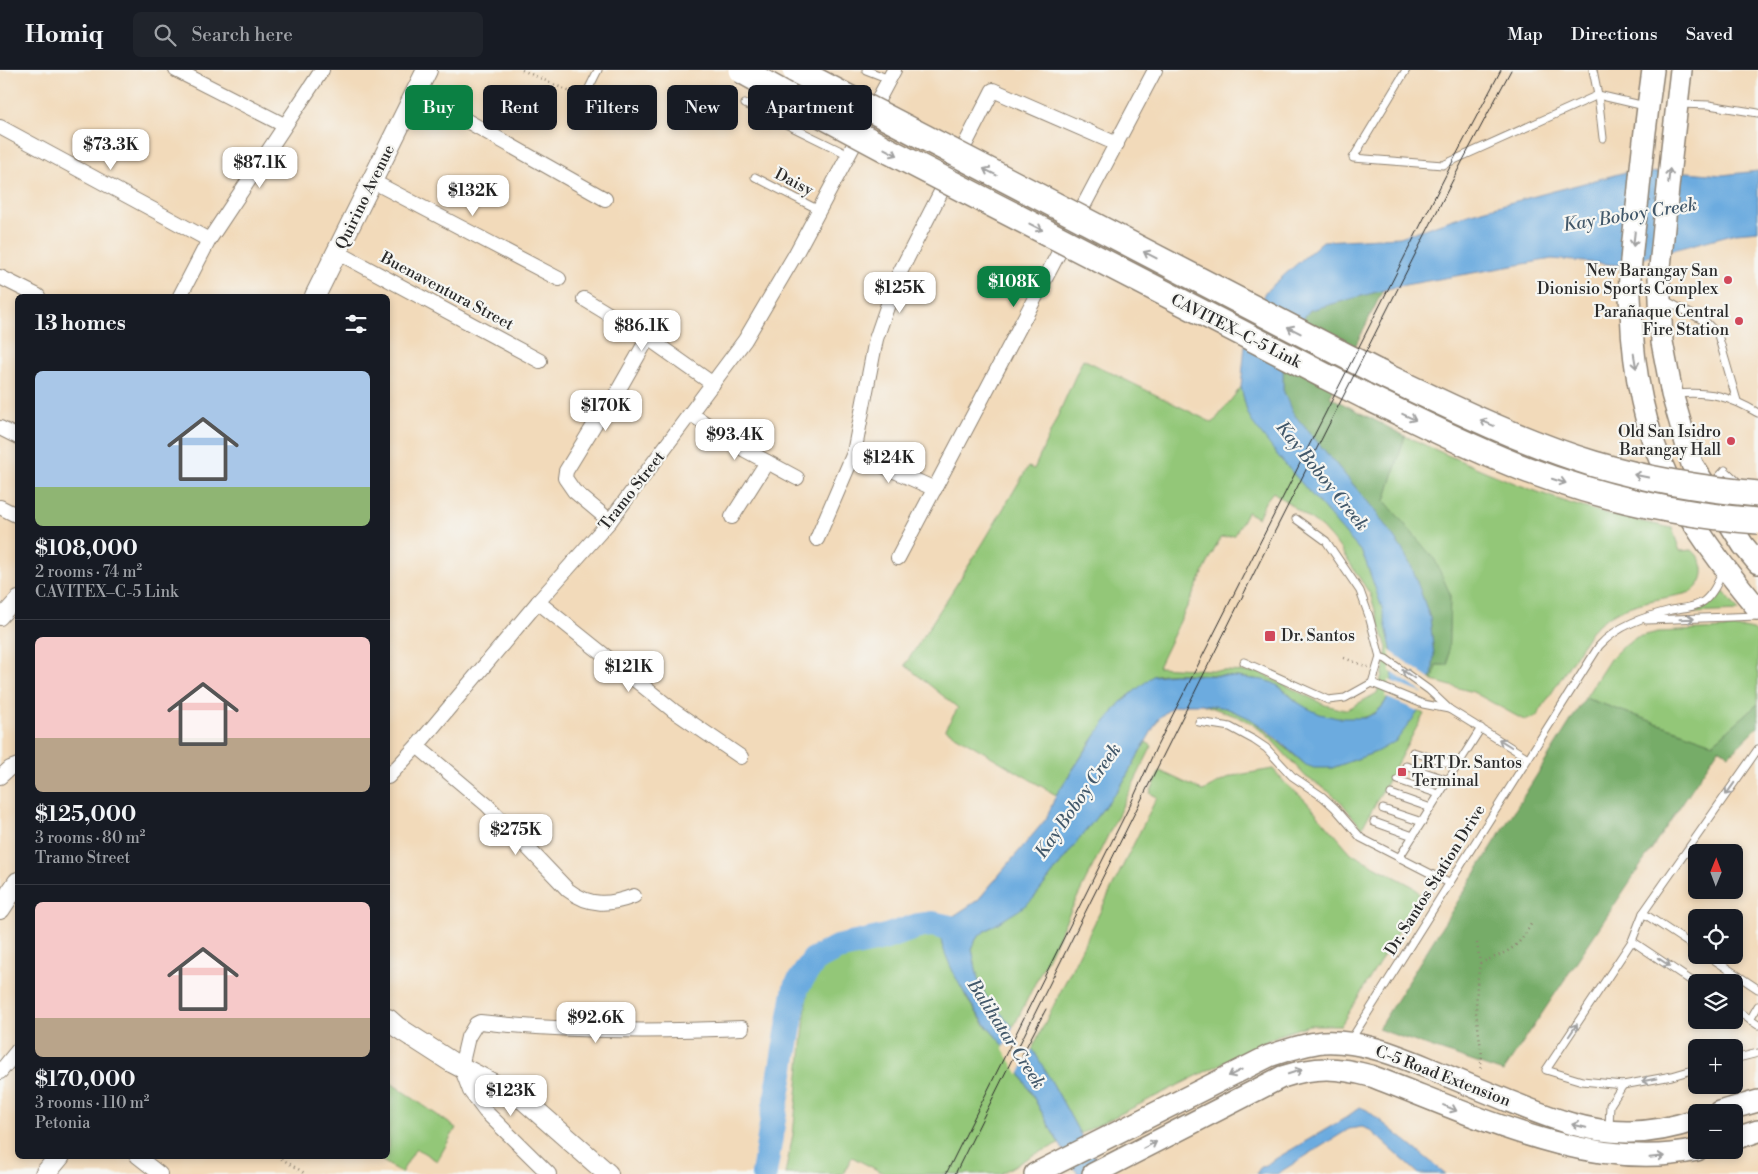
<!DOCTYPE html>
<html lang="en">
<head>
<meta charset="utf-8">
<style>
  :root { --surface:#171b24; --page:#20242c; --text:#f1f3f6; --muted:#9ea1a6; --line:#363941; --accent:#0b8043 }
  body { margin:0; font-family:"Libre Bodoni",serif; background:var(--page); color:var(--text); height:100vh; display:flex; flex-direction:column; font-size:19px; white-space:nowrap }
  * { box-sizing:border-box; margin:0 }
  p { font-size:16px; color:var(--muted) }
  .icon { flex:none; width:28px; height:28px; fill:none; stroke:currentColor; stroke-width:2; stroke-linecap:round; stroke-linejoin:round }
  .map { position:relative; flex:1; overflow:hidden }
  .side { position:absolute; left:15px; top:224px; width:375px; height:865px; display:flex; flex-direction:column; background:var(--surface); border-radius:8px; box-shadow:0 2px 8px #0003 }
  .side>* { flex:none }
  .guide { position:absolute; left:405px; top:15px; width:475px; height:45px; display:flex; gap:10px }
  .needle { width:32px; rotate:1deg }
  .buttons { position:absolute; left:1688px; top:774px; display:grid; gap:10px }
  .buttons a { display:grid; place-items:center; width:55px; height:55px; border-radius:8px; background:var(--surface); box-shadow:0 2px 8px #0003; font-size:25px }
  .price { position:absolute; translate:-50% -42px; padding:0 11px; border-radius:10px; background:#fff; color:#222; font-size:16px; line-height:32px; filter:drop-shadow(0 1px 2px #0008) }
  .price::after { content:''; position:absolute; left:50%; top:30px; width:15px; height:11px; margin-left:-8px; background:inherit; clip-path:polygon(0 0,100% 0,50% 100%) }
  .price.current { background:var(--accent); color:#fff }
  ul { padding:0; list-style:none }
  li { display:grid; align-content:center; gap:10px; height:265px; padding:0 20px }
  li+li { border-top:1px solid var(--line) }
  li span { display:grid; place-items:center; height:155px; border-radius:8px; color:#555 }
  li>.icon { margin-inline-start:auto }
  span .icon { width:90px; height:90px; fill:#fffc; stroke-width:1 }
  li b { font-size:21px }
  h2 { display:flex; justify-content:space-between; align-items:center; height:60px; padding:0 20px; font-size:21px }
  .tag { padding:0 18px; border-radius:8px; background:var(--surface); box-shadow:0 2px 8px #0003; font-size:18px; line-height:45px }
  .tag.current { background:var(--accent); color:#fff }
  header { display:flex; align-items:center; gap:30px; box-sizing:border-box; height:70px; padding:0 25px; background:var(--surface); border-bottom:1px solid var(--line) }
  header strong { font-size:24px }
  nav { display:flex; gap:28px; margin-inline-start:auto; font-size:18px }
  .search { width:350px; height:45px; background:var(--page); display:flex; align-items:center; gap:12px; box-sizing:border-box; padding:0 18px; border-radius:8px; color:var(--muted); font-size:19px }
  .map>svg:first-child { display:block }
  .green { fill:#93c778; stroke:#5f7952; fill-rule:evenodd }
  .forest { fill:#76ac68; stroke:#506c4a }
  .water { fill:#6cabdf; stroke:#4c6b85 }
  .pier { fill:#f2daba }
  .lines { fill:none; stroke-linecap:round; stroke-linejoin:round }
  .river { stroke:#6cabdf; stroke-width:26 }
  .lane-casing { stroke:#8e8272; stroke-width:9 }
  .street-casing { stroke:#8e8272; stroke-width:16 }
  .secondary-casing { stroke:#8e8272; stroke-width:22 }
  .primary-casing { stroke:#8e8272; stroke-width:24 }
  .highway-casing { stroke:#8e8272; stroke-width:28 }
  .path { stroke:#8e8272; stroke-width:2.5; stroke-dasharray:1 4; stroke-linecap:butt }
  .lane { stroke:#fff; stroke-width:7 }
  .street { stroke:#fff; stroke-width:14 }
  .secondary { stroke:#fff; stroke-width:20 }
  .primary { stroke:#fff; stroke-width:21 }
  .highway { stroke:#fff; stroke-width:25 }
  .tram { stroke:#2b2b2b; stroke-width:1 }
  .highway-bridge-casing { stroke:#8e8272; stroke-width:28; stroke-linecap:butt }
  .highway-bridge { stroke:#fff; stroke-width:25 }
  .oneway { stroke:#a0a0a0 }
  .poi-dot { fill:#d1495b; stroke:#f6f6f2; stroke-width:2 }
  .labels { text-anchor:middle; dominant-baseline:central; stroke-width:4.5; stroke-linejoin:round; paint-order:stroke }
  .street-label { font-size:16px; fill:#2b2b2b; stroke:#f6f6f2 }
  .poi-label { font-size:16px; fill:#2b2b2b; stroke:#f6f6f2; text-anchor:end }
  .water-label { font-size:18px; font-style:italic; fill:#42586a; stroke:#f6f6f2 }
</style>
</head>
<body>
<header>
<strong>Homiq</strong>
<div class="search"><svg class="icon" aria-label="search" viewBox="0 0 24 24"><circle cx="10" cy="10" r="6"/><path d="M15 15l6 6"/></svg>Search here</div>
<nav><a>Map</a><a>Directions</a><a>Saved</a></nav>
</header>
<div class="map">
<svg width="1758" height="1104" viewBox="0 0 1758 1104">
  <rect width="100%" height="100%" fill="#f6f6f2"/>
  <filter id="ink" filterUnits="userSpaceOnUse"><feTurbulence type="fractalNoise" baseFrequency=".02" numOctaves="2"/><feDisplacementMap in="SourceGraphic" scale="10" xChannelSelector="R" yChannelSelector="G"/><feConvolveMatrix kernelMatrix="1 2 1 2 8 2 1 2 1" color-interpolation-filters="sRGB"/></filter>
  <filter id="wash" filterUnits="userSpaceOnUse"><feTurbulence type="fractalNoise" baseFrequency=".0096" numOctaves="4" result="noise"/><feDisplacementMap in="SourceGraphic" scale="20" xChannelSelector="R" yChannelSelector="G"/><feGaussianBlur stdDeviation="1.12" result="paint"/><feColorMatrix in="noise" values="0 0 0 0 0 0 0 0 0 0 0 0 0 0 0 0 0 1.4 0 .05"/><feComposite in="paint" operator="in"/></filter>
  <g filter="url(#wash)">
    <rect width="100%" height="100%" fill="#f2daba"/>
    <g class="green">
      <path d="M1083,289L1213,353L1241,317L1247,341L1279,387L1362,483C1376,508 1395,575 1393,603C1392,613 1390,626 1383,635C1367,657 1327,650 1306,638C1294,631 1286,619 1273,613C1259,607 1167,600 1153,606C1148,609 1143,615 1139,618C1133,623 1126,627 1121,632C1115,638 1110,647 1105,653C1087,676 1072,701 1056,725L945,659L958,638L905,595L983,473L1028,397L1034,399ZM1273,422L1322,458L1339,477L1370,524L1387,578L1384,597L1377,623L1348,639H1341L1325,635L1261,603L1158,597L1220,468L1235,465L1247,442L1258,448L1265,432Z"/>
      <path d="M1405,366C1460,391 1515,415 1572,434C1605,444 1638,451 1672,458L1680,481L1692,480C1707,493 1707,511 1691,522C1682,525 1673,526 1664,528C1634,534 1613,539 1591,561L1537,646L1527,650L1522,649L1473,622L1433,611L1436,595H1448L1450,524L1385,431Z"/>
      <polygon points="1724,522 1739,541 1694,543 1706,537"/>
      <polygon points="1744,558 1753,560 1758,564 1758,634 1713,673 1585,628 1610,589 1623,576 1637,567 1658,562"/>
      <polygon points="1202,634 1226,638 1251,649 1306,695 1332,698 1376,682 1418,641 1424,644 1362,758 1341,732 1328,721 1306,707 1268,666 1251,653 1238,647"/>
      <polygon points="1146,672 1152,676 1013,958 985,925 978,909 972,879 976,869 985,861 1033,829 1122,714"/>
      <polygon points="1273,699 1285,713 1305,730 1352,784 1414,817 1419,823 1419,828 1341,955 1309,955 1279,965 1080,1064 1054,1016 1032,979 1157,727 1150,723 1160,701 1203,721 1232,706"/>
      <polygon points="926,865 941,867 942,875 967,929 985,955 1002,973 1020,1003 1059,1074 1033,1085 1000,1104 885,1104 852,1087 843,1104 785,1104 793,1064 808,916 816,903 827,894 908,869"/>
      <polygon points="388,1011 456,1058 437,1091 416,1078 401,1103 375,1086 388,1086"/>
    </g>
    <g class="forest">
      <polygon points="1383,220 1330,327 1405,366 1385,431 1435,490 1450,524 1448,595 1436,595 1433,611 1431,610 1434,585 1430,548 1421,523 1402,479 1372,437 1292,342 1283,320 1283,283 1292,262 1310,240"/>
      <polygon points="1585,628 1713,673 1758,634 1758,657 1729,685 1719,678 1503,1002 1378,959"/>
    </g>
    <g class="water">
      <path d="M1758,101V161L1736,163L1617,195L1552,189L1399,216L1310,240L1292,262L1283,283V320L1292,342L1372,437L1402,479L1412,498L1430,548L1434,586L1432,605L1418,642L1396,671L1376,682L1332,698H1314L1306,695L1269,662L1251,649L1238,643L1226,638L1202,634H1188L1172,637L1159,648L1122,714L1033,829L1019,840L985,861L976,869L972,879L978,909L985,925L1034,981L1054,1016L1080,1064L1106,1104H1078C1051,1063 1030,1017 1003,975C998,967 989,960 984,952C966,929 952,903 942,875L941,867L952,847L978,830L1046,749L1056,725L1098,662L1120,633L1153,606L1174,604L1224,606L1263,610L1273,613L1281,618L1297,632L1307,638L1320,644L1337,648H1365L1375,643L1383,636L1387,629L1392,611L1394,592L1382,538L1366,492L1362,483L1279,387L1252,352L1247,341L1241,317L1246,264L1265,222L1323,171L1400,167L1471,143L1622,103L1687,102L1722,105Z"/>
      <polygon points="1360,1037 1367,1040 1446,1104 1419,1104 1370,1060 1362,1057 1349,1059 1277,1104 1256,1104 1260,1098 1347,1047"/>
    </g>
    <g class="pier">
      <polygon points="1389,580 1433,611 1420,642 1385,627 1389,610 1424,624 1390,601 1391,592"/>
      <polygon points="1014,955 1033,977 1019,1005 1003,979"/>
    </g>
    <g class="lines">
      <polyline class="river" points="764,1104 772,1055 796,917 814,890 837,878 883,868 918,856 932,854 964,861"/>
    </g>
  </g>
  <g filter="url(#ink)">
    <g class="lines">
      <g class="lane-casing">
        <g id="lane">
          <polyline points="866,0 889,9"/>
          <polyline points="1406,0 1353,88 1443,95 1598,25 1645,36"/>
          <polyline points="1593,0 1598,25 1603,68"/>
          <polyline points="584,28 598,0"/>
          <polyline points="745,34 849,85"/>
          <polyline points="1679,34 1709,35 1758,43"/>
          <polyline points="755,107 819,140"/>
          <polyline points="1663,229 1706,252 1718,265 1737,331"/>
          <path d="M1675,324C1710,321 1729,326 1758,343"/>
          <polyline points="1713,413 1725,400 1740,414"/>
          <polyline points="1647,550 1758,546"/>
          <polyline points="1380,587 1386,589 1429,620 1449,639 1528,688"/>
          <polyline points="1244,592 1328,630 1345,628 1372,613 1380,587 1369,546 1360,521 1326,471 1296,449"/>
          <polyline points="1372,613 1423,634 1449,639"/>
          <polyline points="1199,652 1230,657 1254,670 1266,678 1292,706 1323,727 1335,738 1361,768 1449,813"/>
          <polyline points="1413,682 1458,696"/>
          <polyline points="1406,696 1448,710"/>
          <polyline points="1398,710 1439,724"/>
          <polyline points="1391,724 1431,738"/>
          <polyline points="1383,739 1422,752"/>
          <polyline points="1374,752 1413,766"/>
          <polyline points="1399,788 1481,658"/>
          <polyline points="1643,843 1696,878"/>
          <polyline points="1632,871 1696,914"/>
          <polyline points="1707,885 1758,919"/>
          <polyline points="1734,939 1758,955"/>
          <polyline points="1750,950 1758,936"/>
          <path d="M1350,971L1599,576C1618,555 1644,547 1671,540C1682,538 1695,538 1704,531C1713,524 1718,512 1723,501"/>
          <polyline points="1734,989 1758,983"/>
          <polyline points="1696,999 1672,1006 1623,1015 1582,1011 1546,1000 1632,871 1643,843 1758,679"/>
          <polyline points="1609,1058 1610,1035 1623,1015"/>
        </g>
      </g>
      <g class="street-casing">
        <g id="street">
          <polyline points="176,0 284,55"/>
          <polyline points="416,22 605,129"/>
          <polyline points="0,57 209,170"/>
          <polyline points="372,111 559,209"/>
          <polyline points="337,182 540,291"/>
          <polyline points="0,207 38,226"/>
          <polyline points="180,226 209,170 322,0"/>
          <polyline points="584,229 648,268 713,314"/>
          <polyline points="691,344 745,380 797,408"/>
          <polyline points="0,358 18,367"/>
          <polyline points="854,383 935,419"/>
          <polyline points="0,437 18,446"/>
          <polyline points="732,447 767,392"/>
          <polyline points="610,451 574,421 565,408 566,401 596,352 615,326 648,268"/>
          <polyline points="817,469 854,383 876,269 897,208 993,20 1117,74"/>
          <polyline points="898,488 1155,0"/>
          <polyline points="538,532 674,641 741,687"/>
          <polyline points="0,548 18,528"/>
          <path d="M417,676L487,735L568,820C590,837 610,835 634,826"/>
          <polyline points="0,707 10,698 18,695"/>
          <polyline points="388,707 417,676 538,532 610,451 745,270 795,185 894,0"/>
          <polyline points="0,1002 18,980"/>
          <polyline points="137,1086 160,1104"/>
          <path d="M549,1104L485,1041L470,1021L461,997L468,967L476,954L480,952C567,962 655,962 742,958"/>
        </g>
      </g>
      <g class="secondary-casing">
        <g id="secondary">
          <polyline points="315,226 427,0"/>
          <polyline points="0,839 18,812"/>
          <polyline points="388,949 397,957 453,993 524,1030 608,1104"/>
          <polyline points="45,1104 60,1086"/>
        </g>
      </g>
      <g class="primary-casing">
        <g id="primary">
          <path d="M1653,0C1647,42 1642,85 1638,128C1635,154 1631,180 1630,207C1629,218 1630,229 1631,241C1633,296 1643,355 1667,406C1691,455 1723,497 1758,539"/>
          <polyline points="1681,0 1672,78 1659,207 1662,272 1672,324 1692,394 1743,475 1758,493"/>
          <polyline points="1719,1042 1758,1031"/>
          <polyline points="1734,1069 1758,1061"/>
          <path d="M1035,1104L1269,986C1287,980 1304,974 1323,972C1359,970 1394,984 1426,997C1452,1008 1479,1019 1506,1030C1546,1046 1586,1063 1630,1062C1652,1062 1675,1057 1696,1050"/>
          <path d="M1093,1104L1282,1007C1316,996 1337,997 1371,1006C1470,1043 1590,1104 1697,1080"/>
        </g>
      </g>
      <g class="highway-casing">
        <g id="highway">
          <polyline points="1338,282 1377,302"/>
          <polyline points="1325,306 1365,326"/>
        </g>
      </g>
      <g class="path">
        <polyline points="522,0 575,24"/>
        <polyline points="1344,588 1368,597"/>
        <polyline points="1477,873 1480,893 1477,914 1476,942 1482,986 1480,1001"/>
        <path d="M1480,893C1506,882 1517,881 1531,854"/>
        <polyline points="277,1086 306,1104"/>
      </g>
      <use href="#lane" class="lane"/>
      <use href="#street" class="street"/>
      <use href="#secondary" class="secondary"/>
      <use href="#primary" class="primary"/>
      <use href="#highway" class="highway"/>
      <g class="tram">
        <polyline points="1022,985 1046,939"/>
        <polyline points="946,1104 1131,733 1156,678 1454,89 1501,0"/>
        <polyline points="955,1104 1274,463 1462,92 1511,0"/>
      </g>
      <g class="highway-bridge-casing">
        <g id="highway-bridge">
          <polyline points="741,0 818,43 887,80 1325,306"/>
          <polyline points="795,0 1338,282"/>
          <path d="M1377,302C1448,336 1519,371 1594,394C1648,410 1702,419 1758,424"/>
          <path d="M1365,326C1418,351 1470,378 1525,399C1599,427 1678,445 1758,451"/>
        </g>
      </g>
      <use href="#highway-bridge" class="highway-bridge"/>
    </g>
    <defs><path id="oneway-shaft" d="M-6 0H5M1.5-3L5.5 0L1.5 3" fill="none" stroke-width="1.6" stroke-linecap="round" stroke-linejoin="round" transform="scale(1.25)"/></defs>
    <g class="oneway">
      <use href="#oneway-shaft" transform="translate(891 82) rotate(27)"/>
      <use href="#oneway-shaft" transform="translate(990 102) rotate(-153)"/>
      <use href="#oneway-shaft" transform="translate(1669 106) rotate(-84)"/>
      <use href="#oneway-shaft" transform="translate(1036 157) rotate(27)"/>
      <use href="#oneway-shaft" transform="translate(1634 169) rotate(96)"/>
      <use href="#oneway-shaft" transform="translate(1150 185) rotate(-153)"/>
      <use href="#oneway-shaft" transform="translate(1294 260) rotate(-153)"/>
      <use href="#oneway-shaft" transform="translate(1635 291) rotate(80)"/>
      <use href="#oneway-shaft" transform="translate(1409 347) rotate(25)"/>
      <use href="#oneway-shaft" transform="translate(1487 353) rotate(-157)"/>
      <use href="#oneway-shaft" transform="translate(1641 406) rotate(-168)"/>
      <use href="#oneway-shaft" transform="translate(1559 411) rotate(18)"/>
      <use href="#oneway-shaft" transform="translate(1687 549) rotate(-2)"/>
      <use href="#oneway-shaft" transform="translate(1408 604) rotate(-145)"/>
      <use href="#oneway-shaft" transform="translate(1505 673) rotate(-148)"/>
      <use href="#oneway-shaft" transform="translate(1730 719) rotate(125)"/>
      <use href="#oneway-shaft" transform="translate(1664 892) rotate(34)"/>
      <use href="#oneway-shaft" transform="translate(1573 960) rotate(-56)"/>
      <use href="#oneway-shaft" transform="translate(1295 1002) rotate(-18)"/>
      <use href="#oneway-shaft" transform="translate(1235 1003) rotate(153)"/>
      <use href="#oneway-shaft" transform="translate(1649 1010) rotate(169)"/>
      <use href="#oneway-shaft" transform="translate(1450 1038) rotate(23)"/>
      <use href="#oneway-shaft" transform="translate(1579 1056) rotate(-166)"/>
      <use href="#oneway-shaft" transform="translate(1150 1075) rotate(-27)"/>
      <use href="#oneway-shaft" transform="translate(1657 1087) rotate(-6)"/>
    </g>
  </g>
  <g class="poi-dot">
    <circle cx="1728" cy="210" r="5"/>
    <circle cx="1739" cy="251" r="5"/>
    <circle cx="1731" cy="371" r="5"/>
    <rect x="1264" y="560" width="12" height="12" rx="2.5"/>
    <rect x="1397" y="697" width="10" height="10" rx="2.5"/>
  </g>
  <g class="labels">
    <g class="street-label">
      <text transform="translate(794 112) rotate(27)">Daisy</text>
      <text transform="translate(365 127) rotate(-64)">Quirino Avenue</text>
      <text transform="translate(447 221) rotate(28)">Buenaventura Street</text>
      <text transform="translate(1236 261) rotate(27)">CAVITEX–C-5 Link</text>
      <text transform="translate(632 421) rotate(-52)">Tramo Street</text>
      <text transform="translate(1435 810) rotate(-58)">Dr. Santos Station Drive</text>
      <text transform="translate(1443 1006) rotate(21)">C-5 Road Extension</text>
    </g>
    <g class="poi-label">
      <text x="1718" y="201">New Barangay San<tspan x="1718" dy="18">Dionisio Sports Complex</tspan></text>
      <text x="1729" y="242">Parañaque Central<tspan x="1729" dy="18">Fire Station</tspan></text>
      <text x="1721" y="362">Old San Isidro<tspan x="1721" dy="18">Barangay Hall</tspan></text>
      <text x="1281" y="566" text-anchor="start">Dr. Santos</text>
      <text x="1412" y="693" text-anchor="start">LRT Dr. Santos<tspan x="1412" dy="18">Terminal</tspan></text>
    </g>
    <g class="water-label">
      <text transform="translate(1630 145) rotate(-9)">Kay Boboy Creek</text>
      <text transform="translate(1322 406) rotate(51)">Kay Boboy Creek</text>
      <text transform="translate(1078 731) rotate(-55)">Kay Boboy Creek</text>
      <text transform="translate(1006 964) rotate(57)">Balihatar Creek</text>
    </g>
  </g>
</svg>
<div class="buttons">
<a><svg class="needle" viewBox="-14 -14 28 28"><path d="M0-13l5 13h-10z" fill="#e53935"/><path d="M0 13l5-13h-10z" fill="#9ea1a6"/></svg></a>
<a><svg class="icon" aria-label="locate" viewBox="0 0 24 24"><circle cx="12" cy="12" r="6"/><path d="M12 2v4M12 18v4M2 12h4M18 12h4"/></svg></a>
<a><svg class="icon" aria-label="layers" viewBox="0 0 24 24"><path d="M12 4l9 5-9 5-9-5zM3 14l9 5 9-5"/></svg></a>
<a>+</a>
<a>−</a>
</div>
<b class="price" style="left:111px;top:101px">$73.3K</b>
<b class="price" style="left:260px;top:119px">$87.1K</b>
<b class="price" style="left:473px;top:147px">$132K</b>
<b class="price current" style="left:1014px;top:238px">$108K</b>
<b class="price" style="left:900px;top:244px">$125K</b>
<b class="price" style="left:642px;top:282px">$86.1K</b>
<b class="price" style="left:606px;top:362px">$170K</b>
<b class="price" style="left:735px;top:391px">$93.4K</b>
<b class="price" style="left:889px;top:414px">$124K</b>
<b class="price" style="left:629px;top:623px">$121K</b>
<b class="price" style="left:516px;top:786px">$275K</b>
<b class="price" style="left:596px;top:974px">$92.6K</b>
<b class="price" style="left:511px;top:1047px">$123K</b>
<div class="guide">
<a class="tag current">Buy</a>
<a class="tag">Rent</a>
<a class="tag">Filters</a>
<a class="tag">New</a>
<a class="tag">Apartment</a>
</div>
<section class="side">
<h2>13 homes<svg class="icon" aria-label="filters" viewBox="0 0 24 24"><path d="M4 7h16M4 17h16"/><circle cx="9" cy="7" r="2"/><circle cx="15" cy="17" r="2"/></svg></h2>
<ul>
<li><span style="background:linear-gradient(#a9c7e8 75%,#8fb573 0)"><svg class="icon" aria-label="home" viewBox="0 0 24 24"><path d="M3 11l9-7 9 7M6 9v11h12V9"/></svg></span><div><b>$108,000</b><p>2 rooms · 74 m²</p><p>CAVITEX–C-5 Link</p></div></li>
<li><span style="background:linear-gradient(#f6c9c9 65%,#b9a48a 0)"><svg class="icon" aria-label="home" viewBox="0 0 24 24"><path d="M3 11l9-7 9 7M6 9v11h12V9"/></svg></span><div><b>$125,000</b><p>3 rooms · 80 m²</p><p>Tramo Street</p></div></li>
<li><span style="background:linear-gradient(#f6c9c9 75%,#b9a48a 0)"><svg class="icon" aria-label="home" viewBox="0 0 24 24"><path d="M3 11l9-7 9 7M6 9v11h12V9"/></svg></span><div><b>$170,000</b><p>3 rooms · 110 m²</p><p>Petonia</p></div></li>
</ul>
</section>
</div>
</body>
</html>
